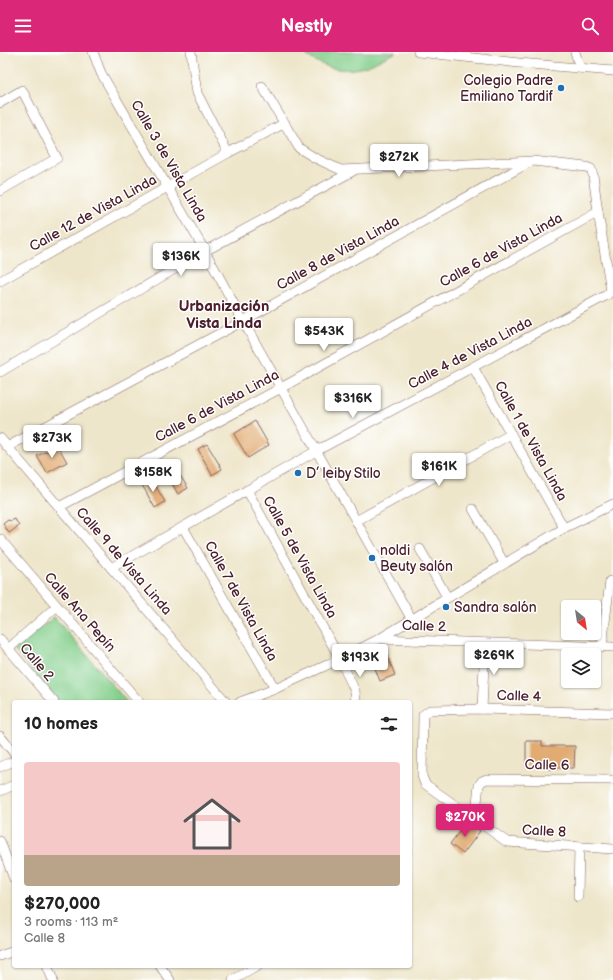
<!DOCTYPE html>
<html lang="en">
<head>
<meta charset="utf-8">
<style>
  :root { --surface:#fff; --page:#f6f6f6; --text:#222; --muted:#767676; --line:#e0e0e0; --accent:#db2777 }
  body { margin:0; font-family:"Balsamiq Sans",sans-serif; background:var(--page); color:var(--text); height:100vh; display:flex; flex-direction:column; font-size:15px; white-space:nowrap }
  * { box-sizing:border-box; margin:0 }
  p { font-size:13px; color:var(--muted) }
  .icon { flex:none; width:22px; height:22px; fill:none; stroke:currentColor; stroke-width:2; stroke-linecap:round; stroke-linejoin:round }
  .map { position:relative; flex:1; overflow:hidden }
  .panel { position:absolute; left:12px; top:648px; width:400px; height:268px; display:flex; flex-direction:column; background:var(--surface); border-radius:4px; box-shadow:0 1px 3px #0004 }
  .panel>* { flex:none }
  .needle { width:26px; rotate:150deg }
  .fabs { position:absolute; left:561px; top:548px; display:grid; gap:8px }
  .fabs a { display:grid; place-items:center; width:40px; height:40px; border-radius:4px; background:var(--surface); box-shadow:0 1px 3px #0004; font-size:20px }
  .price { position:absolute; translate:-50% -34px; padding:0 9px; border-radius:4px; background:#fff; color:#222; font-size:13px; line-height:26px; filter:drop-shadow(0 1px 2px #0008) }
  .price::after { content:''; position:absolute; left:50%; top:24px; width:12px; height:9px; margin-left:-6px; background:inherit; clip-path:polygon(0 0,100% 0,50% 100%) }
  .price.active { background:var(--accent); color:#fff }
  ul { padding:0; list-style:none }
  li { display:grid; align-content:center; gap:8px; height:212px; padding:0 12px }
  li+li { border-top:1px solid var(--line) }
  li span { display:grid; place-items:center; height:124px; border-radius:4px; color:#555 }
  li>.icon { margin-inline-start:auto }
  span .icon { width:72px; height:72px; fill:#fffc; stroke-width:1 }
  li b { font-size:17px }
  h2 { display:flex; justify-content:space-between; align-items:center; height:48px; padding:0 12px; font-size:17px }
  header { display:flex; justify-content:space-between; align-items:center; height:52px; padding:0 12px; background:var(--accent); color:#fff; font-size:18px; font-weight:700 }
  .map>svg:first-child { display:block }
  .green { fill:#84cf8c; stroke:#67775c }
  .building { fill:#e1ab72 }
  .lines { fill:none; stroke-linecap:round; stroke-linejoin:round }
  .minor-casing { stroke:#836563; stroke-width:10 }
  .minor { stroke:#fff; stroke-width:9 }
  .poi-dot { fill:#1f6fb2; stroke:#fff; stroke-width:1.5 }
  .labels { text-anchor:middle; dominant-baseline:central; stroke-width:3; stroke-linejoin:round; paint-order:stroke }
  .poi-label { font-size:14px; fill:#4a1f2b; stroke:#fff; text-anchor:start }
  .street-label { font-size:14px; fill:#4a1f2b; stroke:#fff }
  .neighbourhood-label { font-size:15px; font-weight:bold; fill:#4a1f2b; stroke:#fff }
</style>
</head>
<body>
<header><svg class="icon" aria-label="menu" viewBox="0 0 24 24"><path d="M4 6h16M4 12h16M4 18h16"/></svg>Nestly<svg class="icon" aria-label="search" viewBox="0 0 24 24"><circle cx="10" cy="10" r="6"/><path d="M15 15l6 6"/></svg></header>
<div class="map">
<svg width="613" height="928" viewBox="0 0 613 928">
  <rect width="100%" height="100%" fill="#fff"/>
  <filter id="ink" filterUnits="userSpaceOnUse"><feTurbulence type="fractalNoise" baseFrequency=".025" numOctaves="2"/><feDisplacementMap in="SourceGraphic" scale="8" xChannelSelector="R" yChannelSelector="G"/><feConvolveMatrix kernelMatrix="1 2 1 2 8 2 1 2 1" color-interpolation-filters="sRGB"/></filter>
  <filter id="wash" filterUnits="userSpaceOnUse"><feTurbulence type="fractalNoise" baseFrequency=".012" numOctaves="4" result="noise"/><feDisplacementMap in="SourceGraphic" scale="16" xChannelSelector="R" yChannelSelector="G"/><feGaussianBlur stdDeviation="0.9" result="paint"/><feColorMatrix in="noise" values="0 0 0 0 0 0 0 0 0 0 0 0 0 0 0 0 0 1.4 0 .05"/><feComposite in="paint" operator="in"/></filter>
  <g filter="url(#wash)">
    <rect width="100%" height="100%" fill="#eee6ca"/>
    <g class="green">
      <path d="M307,0H395V1C386,4 379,9 370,13C346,22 327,17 307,4Z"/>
      <polygon points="54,565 127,650 60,650 14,597"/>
    </g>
    <g id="blocks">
      <g class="building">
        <polygon points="255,369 269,393 248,406 234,382"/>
        <polygon points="207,392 222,417 212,423 198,397"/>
        <polygon points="58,394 67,410 47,421 37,404"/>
        <polygon points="176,417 188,436 178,442 167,423"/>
        <polygon points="151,426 165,450 155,456 141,431"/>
        <polygon points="15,467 19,474 9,481 3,472 8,468 11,469"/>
        <polygon points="386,600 395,623 380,629 371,606"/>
        <polygon points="526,689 542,689 542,694 575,694 574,716 557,716 557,717 548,717 549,715 526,715"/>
        <polygon points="467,769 480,779 463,802 450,792"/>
      </g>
    </g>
  </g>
  <g filter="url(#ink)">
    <use href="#blocks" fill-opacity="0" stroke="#836563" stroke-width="1"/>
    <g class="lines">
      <g class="minor-casing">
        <g id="minor">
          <polyline points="93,0 101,21 205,199 243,269 411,566"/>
          <polyline points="191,0 197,41 228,101"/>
          <polyline points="418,0 519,11 613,19"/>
          <polyline points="575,0 580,16"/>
          <polyline points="0,51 22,38 57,106 0,139"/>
          <polyline points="0,229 228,101 285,71"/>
          <polyline points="473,315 564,476"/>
          <polyline points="0,320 205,199 353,119"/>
          <polyline points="0,386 226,650"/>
          <polyline points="7,395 243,269 530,110"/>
          <polyline points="247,438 340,607 355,639 356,650"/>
          <polyline points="59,455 281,336 598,160"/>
          <polyline points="473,457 504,511"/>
          <polyline points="356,469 511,382"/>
          <polyline points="183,475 275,637"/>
          <polyline points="0,487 139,650"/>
          <polyline points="420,497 447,545"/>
          <polyline points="111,516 316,399 607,243 611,239 598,160 593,123 591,117 586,115 533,109 341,118 315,106 299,96 262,34"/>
          <polyline points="0,587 54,650"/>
          <polyline points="379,587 613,595"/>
          <polyline points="602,595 610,529"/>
          <polyline points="8,597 56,555"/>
          <polyline points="240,650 275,637 340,607 379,587 564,476 613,452"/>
          <polyline points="482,657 485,591"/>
          <polyline points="613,661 482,657 430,658 423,663 422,724 425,732 507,790 613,797"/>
          <polyline points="0,684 14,701"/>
          <polyline points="0,715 14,709"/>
          <polyline points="0,739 14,733"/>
          <polyline points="475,768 479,733 482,729 487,727 613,728"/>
          <polyline points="0,789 14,827"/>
          <polyline points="578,845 579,795"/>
          <polyline points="0,904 14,899"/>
          <polyline points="47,914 53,928"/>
          <polyline points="160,914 170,928"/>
          <polyline points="233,928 258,914"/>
        </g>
      </g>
      <use href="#minor" class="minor"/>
    </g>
  </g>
  <g class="poi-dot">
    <circle cx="561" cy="36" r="4"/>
    <circle cx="298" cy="421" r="4"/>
    <circle cx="372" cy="506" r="4"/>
    <circle cx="446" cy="555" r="4"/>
  </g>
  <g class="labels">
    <g class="poi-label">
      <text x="553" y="28" text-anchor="end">Colegio Padre<tspan x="553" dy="16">Emiliano Tardif</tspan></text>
      <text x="306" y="421">D’ leiby Stilo</text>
      <text x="380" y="498">noldi<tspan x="380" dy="16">Beuty salón</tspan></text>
      <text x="454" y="555">Sandra salón</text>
    </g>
    <g class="street-label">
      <text transform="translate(169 109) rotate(60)">Calle 3 de Vista Linda</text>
      <text transform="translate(93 161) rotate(-29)">Calle 12 de Vista Linda</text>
      <text transform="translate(501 198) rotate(-29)">Calle 6 de Vista Linda</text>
      <text transform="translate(338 201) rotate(-29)">Calle 8 de Vista Linda</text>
      <text transform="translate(470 301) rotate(-28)">Calle 4 de Vista Linda</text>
      <text transform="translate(217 354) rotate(-28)">Calle 6 de Vista Linda</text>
      <text transform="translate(531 389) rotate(61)">Calle 1 de Vista Linda</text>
      <text transform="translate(300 505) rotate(61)">Calle 5 de Vista Linda</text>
      <text transform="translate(124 509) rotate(49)">Calle 9 de Vista Linda</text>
      <text transform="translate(241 549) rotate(61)">Calle 7 de Vista Linda</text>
      <text transform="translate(80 560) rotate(49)">Calle Ana Pepín</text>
      <text transform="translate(424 574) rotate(2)">Calle 2</text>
      <text transform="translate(37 610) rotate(50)">Calle 2</text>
      <text transform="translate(519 644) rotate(2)">Calle 4</text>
      <text transform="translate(547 713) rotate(1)">Calle 6</text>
      <text transform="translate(544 779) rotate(3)">Calle 8</text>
    </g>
    <g class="neighbourhood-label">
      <text x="224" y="254">Urbanización<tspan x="224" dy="17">Vista Linda</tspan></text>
    </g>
  </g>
</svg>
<div class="fabs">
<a><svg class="needle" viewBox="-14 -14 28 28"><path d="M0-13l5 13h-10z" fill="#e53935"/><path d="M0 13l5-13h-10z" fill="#767676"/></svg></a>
<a><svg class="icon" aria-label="layers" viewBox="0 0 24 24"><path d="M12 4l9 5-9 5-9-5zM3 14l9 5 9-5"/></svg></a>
</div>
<b class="price" style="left:399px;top:126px">$272K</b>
<b class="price" style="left:181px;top:225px">$136K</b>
<b class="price" style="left:324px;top:300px">$543K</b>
<b class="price" style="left:353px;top:367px">$316K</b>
<b class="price" style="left:52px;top:407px">$273K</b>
<b class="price" style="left:439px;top:435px">$161K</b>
<b class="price" style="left:153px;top:441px">$158K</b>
<b class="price" style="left:494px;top:624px">$269K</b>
<b class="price" style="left:360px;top:626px">$193K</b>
<b class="price active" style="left:465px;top:786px">$270K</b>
<section class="panel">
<h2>10 homes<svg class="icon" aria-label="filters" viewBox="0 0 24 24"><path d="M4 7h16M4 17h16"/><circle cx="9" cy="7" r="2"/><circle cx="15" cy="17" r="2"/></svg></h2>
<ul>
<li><span style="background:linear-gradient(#f6c9c9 75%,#b9a48a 0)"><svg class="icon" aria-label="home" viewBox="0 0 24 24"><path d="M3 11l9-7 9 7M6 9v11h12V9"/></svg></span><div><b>$270,000</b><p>3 rooms · 113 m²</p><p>Calle 8</p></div></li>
</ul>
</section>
</div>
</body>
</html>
